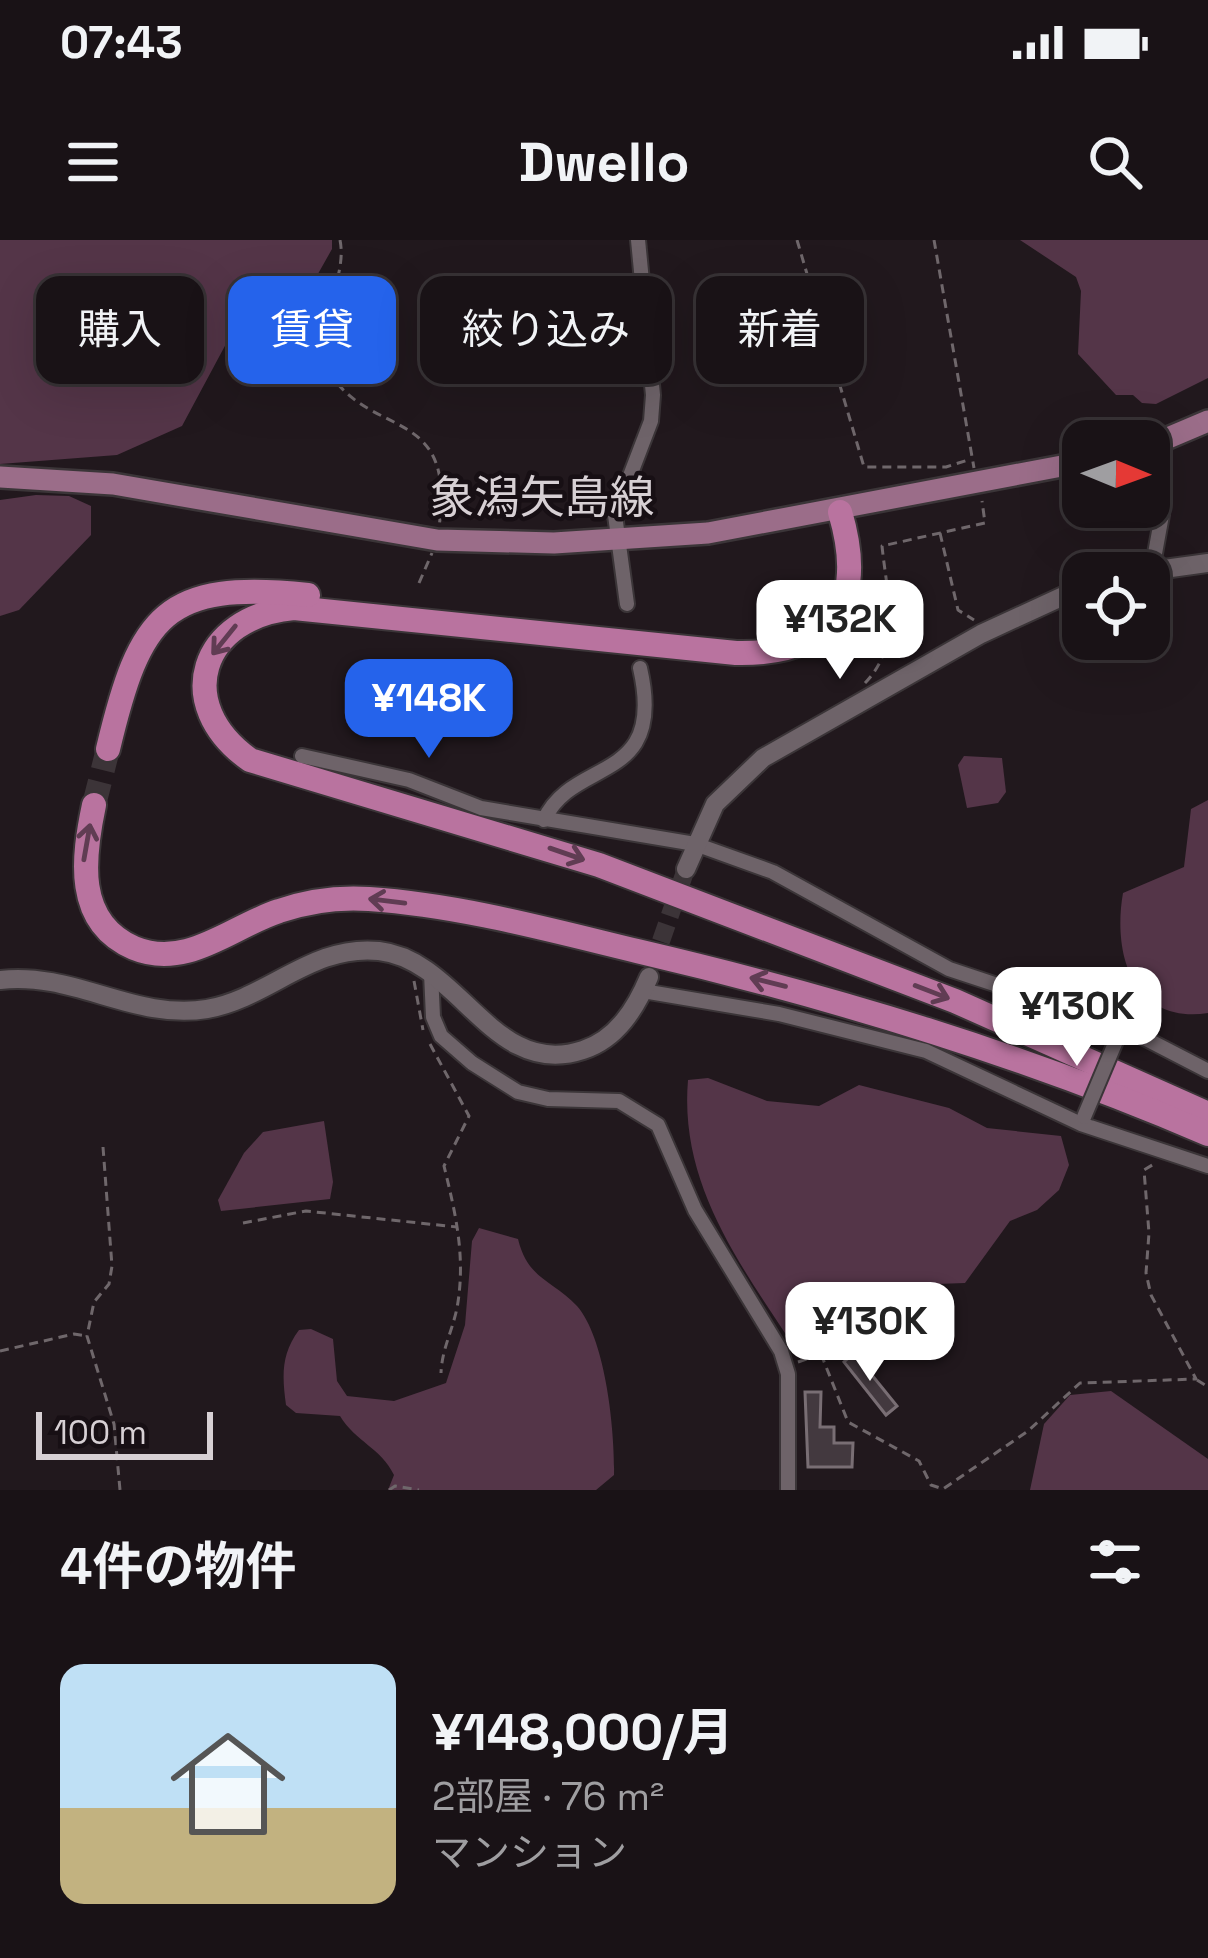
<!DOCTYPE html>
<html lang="ja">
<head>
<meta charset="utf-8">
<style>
  :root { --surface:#191216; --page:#262023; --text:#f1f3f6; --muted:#9f9ea1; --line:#373235; --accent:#2563eb }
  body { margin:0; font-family:"Space Grotesk","Noto Sans JP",sans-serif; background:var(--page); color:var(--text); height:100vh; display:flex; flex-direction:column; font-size:45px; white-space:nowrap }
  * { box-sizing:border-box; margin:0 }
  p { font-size:39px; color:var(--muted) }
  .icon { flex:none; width:66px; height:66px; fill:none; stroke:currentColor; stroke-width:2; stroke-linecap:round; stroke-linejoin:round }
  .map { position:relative; height:1250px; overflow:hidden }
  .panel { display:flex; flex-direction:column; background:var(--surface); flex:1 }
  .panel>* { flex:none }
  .banner { position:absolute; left:36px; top:36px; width:1137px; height:108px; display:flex; gap:24px }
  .needle { width:78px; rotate:91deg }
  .controls { position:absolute; left:1062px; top:180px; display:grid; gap:24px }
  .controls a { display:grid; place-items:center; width:108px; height:108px; border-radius:24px; background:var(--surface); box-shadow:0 12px 48px #0002,0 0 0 3px var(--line); font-size:60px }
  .scale { position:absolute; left:36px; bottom:30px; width:177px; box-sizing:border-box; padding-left:12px; border:6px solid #d7d0d4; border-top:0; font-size:33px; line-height:42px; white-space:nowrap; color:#d7d0d4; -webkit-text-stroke:9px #170f14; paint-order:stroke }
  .price { position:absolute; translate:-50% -102px; padding:0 27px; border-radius:24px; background:#fff; color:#222; font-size:39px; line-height:78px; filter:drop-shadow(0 3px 6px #0008) }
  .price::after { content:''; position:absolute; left:50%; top:72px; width:36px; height:27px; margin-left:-18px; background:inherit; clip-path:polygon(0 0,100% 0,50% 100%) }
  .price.current { background:var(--accent); color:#fff }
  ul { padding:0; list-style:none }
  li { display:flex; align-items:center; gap:36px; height:300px; padding:0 60px }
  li+li { border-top:3px solid var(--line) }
  li span { display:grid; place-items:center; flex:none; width:336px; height:240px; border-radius:24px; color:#555 }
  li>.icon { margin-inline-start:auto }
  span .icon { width:144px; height:144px; fill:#fffc; stroke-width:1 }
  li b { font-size:51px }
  h2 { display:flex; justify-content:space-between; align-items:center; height:144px; padding:0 60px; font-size:51px }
  .tag { padding:0 42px; border-radius:24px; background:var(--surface); box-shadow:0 12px 48px #0002,0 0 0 3px var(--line); font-size:42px; line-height:108px }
  .tag.current { background:var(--accent); color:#fff }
  .status { display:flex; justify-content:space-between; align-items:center; height:84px; padding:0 60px; background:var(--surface); direction:ltr }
  .status svg { height:33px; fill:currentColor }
  header { display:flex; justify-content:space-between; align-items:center; height:156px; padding:0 60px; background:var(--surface); font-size:54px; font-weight:700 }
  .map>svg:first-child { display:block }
  .green { fill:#543548 }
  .building { fill:#43393f; stroke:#796e74; stroke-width:3 }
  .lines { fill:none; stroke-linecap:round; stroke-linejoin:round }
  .tertiary-tunnel { stroke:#3c3438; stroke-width:18; stroke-dasharray:18 9; stroke-linecap:butt }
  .motorway-tunnel { stroke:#3c3438; stroke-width:24; stroke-dasharray:24 12; stroke-linecap:butt }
  .minor-casing { stroke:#3b3538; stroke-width:18 }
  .tertiary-casing { stroke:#3b3538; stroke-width:22 }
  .primary-casing { stroke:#3b3538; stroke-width:26 }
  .motorway-casing { stroke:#3b3538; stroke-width:28 }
  .path { stroke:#6f676b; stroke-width:3; stroke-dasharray:9 6; stroke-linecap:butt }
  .minor { stroke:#6e6369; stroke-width:14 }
  .tertiary { stroke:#6e6369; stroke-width:18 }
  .primary { stroke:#9b6d89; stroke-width:21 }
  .motorway { stroke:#b9739f; stroke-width:24 }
  .minor-bridge-casing { stroke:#3b3538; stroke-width:18; stroke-linecap:butt }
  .minor-bridge { stroke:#6e6369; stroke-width:14 }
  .oneway { stroke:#603c53 }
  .labels { text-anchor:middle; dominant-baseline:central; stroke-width:9; stroke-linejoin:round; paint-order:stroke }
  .street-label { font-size:45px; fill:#d7d0d4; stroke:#170f14 }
</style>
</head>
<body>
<div class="status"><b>07:43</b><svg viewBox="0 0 49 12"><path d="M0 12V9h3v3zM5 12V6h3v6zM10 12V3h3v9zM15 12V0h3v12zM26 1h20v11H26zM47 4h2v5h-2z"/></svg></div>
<header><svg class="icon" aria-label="menu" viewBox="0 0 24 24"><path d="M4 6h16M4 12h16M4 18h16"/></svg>Dwello<svg class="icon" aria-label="search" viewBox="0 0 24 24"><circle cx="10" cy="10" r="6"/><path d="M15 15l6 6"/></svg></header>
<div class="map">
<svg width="1208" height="1250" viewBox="0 0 1208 1250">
  <rect width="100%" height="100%" fill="#21181d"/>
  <g class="green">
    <polygon points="0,0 332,0 332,9 301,64 271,67 234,89 182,186 117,215 0,224"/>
    <polygon points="1020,0 1208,0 1208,138 1156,164 1142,163 1133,155 1116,155 1078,114 1081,51 1076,37"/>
    <polygon points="36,255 69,256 91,266 91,295 19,370 0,376 0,260"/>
    <polygon points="964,516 1002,518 1006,552 998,563 967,568 958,525"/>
    <path d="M1208,560V773C1134,784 1112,716 1123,653L1184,627L1191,569Z"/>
    <path d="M708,838L767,861L819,866L859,845L949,868L987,888L1061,896L1069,925L1059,950L1037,970L1010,981L965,1043L909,1045L887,1069L865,1072L812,1111H797C742,1027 679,946 688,840Z"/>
    <polygon points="324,881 333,942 330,959 221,971 218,960 244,913 263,892"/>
    <path d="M479,988L518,999C528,1040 553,1040 577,1066C606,1099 615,1192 614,1235L596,1250H388L394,1235C381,1208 356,1202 340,1176L296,1173L286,1165C282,1136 281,1114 299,1090L311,1089L333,1099L337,1141L347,1156L394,1161L446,1143L465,1085L472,1001Z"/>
    <polygon points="1111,1151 1208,1219 1208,1250 1030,1250 1044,1184 1070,1155"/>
  </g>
  <g class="building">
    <polygon points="854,1113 897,1166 886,1175 844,1122"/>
    <polygon points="805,1152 821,1152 820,1187 834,1187 834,1203 853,1203 852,1227 808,1227"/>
  </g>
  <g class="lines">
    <polyline class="tertiary-tunnel" points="652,727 686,629"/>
    <polyline class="motorway-tunnel" points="94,565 108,509"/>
    <g class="minor-casing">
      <g id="minor">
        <polyline points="1149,248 1162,275 1152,330"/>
        <polyline points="627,364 615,275 651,181 653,155 638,0"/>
        <polyline points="302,516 409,540 481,568 695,604 773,632 949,729 1121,786 1208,831"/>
        <path d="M544,580C573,516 667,546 640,428"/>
        <polyline points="431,733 433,777 441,796 472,823 518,852 548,859 619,861 658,885 695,970 781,1111 788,1134 788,1250"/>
        <polyline points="643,751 779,774 926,811 1081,884 1208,926"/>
      </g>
    </g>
    <g class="tertiary-casing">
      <g id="tertiary">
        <polyline points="1135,333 1208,323"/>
        <polyline points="686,629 715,564 763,518 981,394 1083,347"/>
        <path d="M0,740C73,731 135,781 207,769C269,758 312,704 379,711C460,720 493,840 583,810C617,799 636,768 649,737"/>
      </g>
    </g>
    <g class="primary-casing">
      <g id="primary">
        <polyline points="1149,206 1208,181"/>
        <polyline points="0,237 113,244 437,300 554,303 708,293 1083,222"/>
      </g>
    </g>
    <g class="motorway-casing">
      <g id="motorway">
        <path d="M840,272C867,363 834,415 736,413L294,368C201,376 171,464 250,520L599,625L955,761L1208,874"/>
        <path d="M108,509C140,375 164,340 308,355"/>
        <path d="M94,565C83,617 74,682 134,708C187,730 232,686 279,671C308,661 339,657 369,659C459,665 550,690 637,711C834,757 1022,814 1208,894"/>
      </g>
    </g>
    <g class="path">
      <path d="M340,0C349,44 304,95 331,135C374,199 456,166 439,287"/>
      <polyline points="797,0 864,227 946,227 971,219"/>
      <polyline points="934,0 974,228"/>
      <polyline points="940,293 958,370 974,380"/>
      <polyline points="419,343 432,313"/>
      <path d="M865,443C902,405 887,355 882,306L985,283L982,261"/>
      <polyline points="414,741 423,790"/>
      <path d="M430,804L469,876L444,926C456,975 466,1018 457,1068C452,1092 442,1109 441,1133"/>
      <polyline points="103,907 112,1026 109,1044 94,1062 87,1096 114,1184 120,1250"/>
      <polyline points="243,983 306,971 457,987"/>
      <polyline points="0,1111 74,1094 86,1096"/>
      <polyline points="821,1114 848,1182 919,1221 931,1245 943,1249 1028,1191 1080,1143 1196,1139 1151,1055 1146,1033 1149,993 1144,930 1154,924"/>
      <polyline points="798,1122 821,1114 854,1087 941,1060"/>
      <polyline points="1197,1140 1208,1147"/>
      <polyline points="389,1250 395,1246 419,1250"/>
    </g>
    <use href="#minor" class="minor"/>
    <use href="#tertiary" class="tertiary"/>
    <use href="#primary" class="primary"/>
    <use href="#motorway" class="motorway"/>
    <g class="minor-bridge-casing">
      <polyline id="minor-bridge" points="1084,877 1116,801"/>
    </g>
    <use href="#minor-bridge" class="minor-bridge"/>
  </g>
  <defs><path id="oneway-shaft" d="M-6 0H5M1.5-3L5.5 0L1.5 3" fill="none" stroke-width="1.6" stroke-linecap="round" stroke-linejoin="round" transform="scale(3)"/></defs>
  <g class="oneway">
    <use href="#oneway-shaft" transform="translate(224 400) rotate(129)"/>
    <use href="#oneway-shaft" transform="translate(87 602) rotate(-80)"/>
    <use href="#oneway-shaft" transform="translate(567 614) rotate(19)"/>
    <use href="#oneway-shaft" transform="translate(387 661) rotate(-173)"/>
    <use href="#oneway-shaft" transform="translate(768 742) rotate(-166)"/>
    <use href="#oneway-shaft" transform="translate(932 752) rotate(21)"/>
  </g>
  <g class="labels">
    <g class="street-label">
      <text x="542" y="257">象潟矢島線</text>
    </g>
  </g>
</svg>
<div class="controls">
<a><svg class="needle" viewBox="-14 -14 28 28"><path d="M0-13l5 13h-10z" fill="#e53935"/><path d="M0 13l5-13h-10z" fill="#9f9ea1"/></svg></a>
<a><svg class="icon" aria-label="locate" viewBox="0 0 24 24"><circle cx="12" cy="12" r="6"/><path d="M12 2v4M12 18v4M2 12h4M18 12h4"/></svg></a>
</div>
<div class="scale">100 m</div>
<b class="price" style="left:840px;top:442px">¥132K</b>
<b class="price current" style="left:429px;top:521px">¥148K</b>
<b class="price" style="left:1077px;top:829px">¥130K</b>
<b class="price" style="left:870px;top:1144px">¥130K</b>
<div class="banner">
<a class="tag">購入</a>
<a class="tag current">賃貸</a>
<a class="tag">絞り込み</a>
<a class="tag">新着</a>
</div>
</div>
<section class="panel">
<h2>4件の物件<svg class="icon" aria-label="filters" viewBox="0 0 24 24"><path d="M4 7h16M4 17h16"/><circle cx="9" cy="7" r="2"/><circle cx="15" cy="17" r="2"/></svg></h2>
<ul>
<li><span style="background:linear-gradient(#bfe0f5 60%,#c2b280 0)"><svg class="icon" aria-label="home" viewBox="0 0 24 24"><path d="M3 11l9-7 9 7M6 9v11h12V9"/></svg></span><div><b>¥148,000/月</b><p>2部屋 · 76 m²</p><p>マンション</p></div></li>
</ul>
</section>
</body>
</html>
